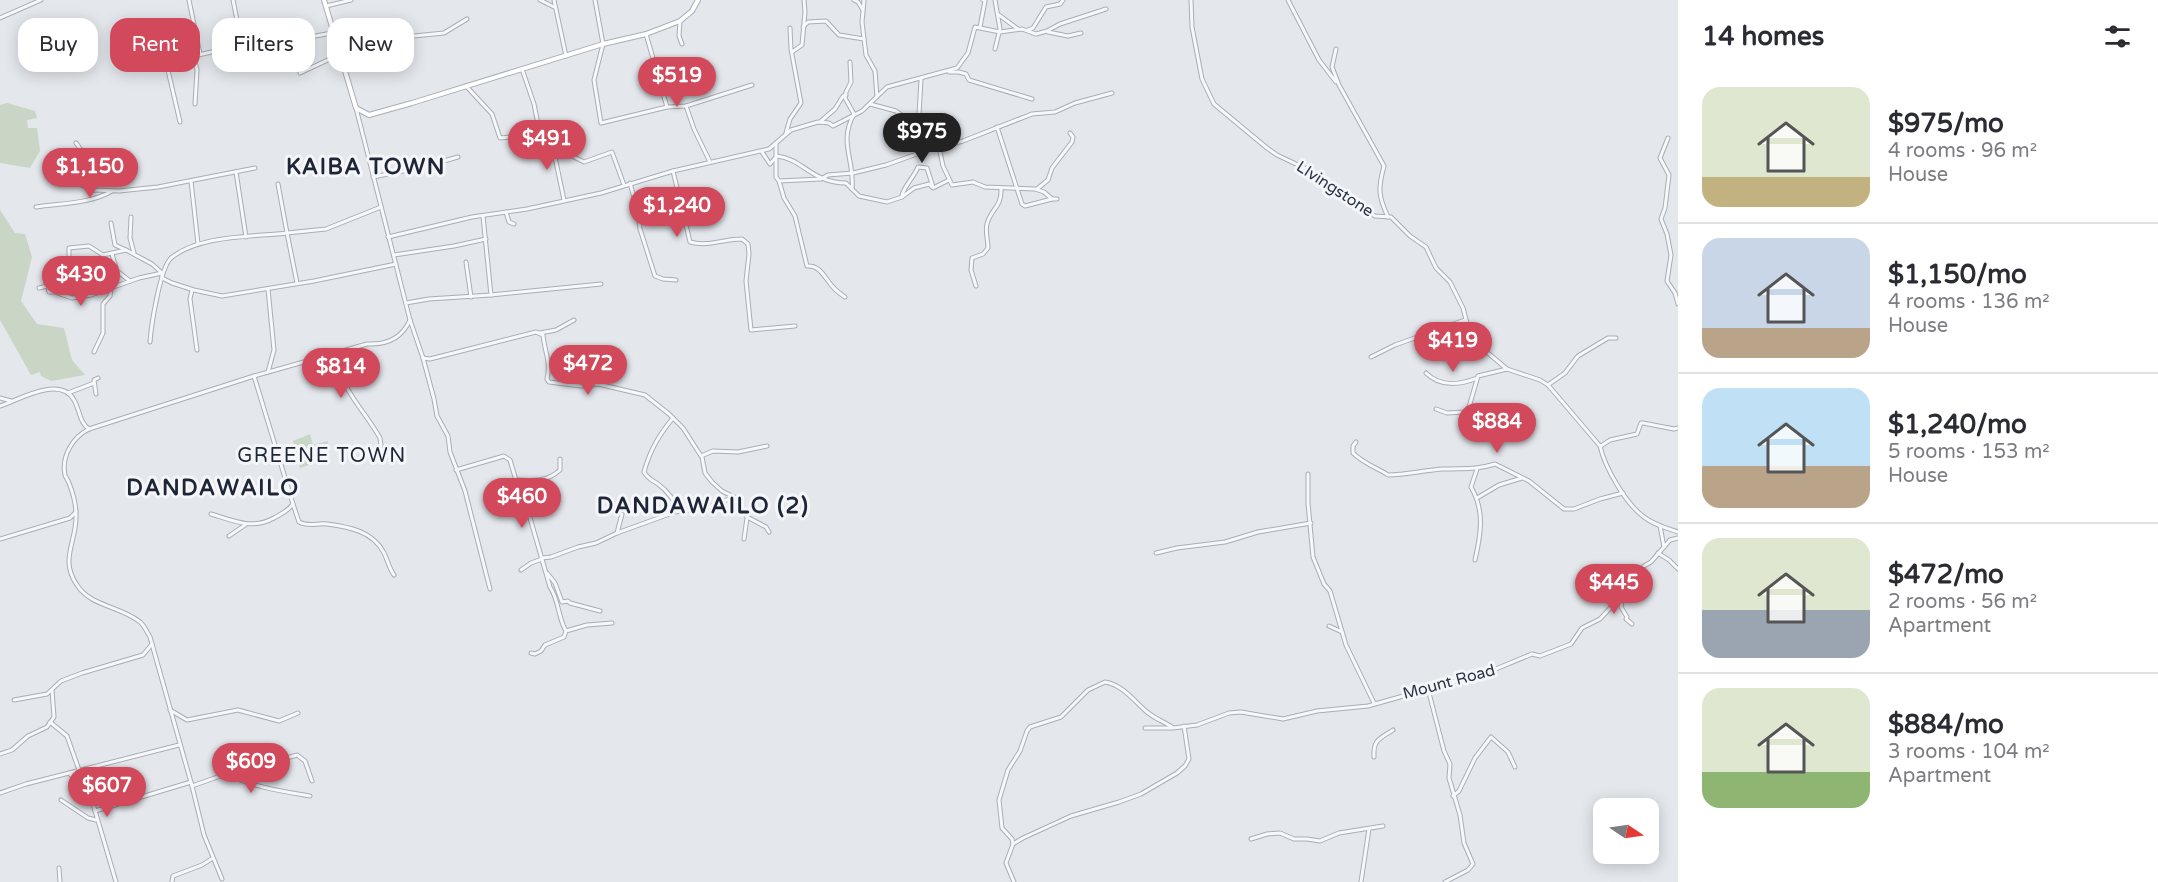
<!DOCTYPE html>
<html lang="en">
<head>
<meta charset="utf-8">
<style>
  :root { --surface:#fff; --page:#f2f2f3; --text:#2b2b33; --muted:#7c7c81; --line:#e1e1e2; --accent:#d1495b }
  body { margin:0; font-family:"Varela Round",sans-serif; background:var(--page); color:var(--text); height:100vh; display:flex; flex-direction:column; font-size:22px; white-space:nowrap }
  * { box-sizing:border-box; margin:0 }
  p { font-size:20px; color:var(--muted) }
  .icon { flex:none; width:33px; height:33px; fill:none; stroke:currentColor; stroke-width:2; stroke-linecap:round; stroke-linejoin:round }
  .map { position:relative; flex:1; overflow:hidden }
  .details { display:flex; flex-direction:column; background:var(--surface); width:480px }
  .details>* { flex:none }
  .banner { position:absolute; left:18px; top:18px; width:570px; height:54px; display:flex; gap:12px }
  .needle { width:39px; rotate:103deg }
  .tools { position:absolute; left:1593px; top:798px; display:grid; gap:12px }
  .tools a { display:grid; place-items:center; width:66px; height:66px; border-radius:12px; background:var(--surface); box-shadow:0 3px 15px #0003; font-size:30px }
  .price { position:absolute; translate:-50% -51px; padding:0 14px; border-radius:21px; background:var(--accent); color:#fff; font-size:20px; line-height:39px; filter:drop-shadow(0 2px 3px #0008) }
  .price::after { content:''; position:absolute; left:50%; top:36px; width:18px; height:14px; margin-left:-9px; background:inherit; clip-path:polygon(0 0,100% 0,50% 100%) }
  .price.current { background:#222; color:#fff }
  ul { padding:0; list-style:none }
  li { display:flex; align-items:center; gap:18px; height:150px; padding:0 24px }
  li+li { border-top:2px solid var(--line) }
  li span { display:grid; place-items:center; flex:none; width:168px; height:120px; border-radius:18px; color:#555 }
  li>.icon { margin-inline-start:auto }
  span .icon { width:72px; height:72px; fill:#fffc; stroke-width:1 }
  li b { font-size:26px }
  h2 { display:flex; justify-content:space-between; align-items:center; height:72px; padding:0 24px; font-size:26px }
  .tag { padding:0 21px; border-radius:18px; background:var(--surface); box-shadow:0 3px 15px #0003; font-size:21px; line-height:54px }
  .tag.current { background:var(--accent); color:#fff }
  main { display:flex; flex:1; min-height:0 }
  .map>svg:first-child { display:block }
  .green { fill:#c9d6c5 }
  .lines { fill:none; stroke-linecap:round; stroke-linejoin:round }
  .minor-casing { stroke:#a9aeb7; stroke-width:5 }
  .secondary-casing { stroke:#a9aeb7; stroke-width:6 }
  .minor { stroke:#f7f8fa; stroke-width:3 }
  .secondary { stroke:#fff; stroke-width:4 }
  .labels { text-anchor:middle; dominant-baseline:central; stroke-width:6; stroke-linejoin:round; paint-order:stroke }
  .street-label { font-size:16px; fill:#2b3445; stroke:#f4f6f9 }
  .quarter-label { font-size:20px; letter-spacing:1.5px; fill:#1d2536; stroke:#f4f6f9 }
  .district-label { font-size:22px; font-weight:bold; letter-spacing:1.5px; fill:#1d2536; stroke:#f4f6f9 }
</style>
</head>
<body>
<main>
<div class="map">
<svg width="1678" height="882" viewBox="0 0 1678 882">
  <rect width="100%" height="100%" fill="#e4e7ec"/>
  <g class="green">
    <polygon points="7,103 35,111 37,118 27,120 28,128 37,128 40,151 30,168 0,163 0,105"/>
    <polygon points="0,210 15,233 25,234 32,257 21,301 37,324 64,328 72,360 85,375 51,381 41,376 40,372 31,375 0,320"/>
    <polygon points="310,434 313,445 328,441 324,460 300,468 293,441"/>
  </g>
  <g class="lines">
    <g class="minor-casing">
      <g id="minor">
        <polyline points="189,0 200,54"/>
        <polyline points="233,0 242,45"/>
        <polyline points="540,0 554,7"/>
        <polyline points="554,0 566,56"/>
        <polyline points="595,0 603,44 594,80 601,123 667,107 646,34"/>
        <polyline points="854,0 858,2 863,10"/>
        <polyline points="864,0 862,22 866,55 875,71 877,97"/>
        <path d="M1191,0L1192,27L1202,79L1214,104L1267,148L1277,155L1317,174L1351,203L1375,216L1391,217L1410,236L1426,247L1436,268L1450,282L1463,308L1469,331L1476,343L1507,369L1540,380L1548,385L1600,446C1605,468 1626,504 1644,517C1654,525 1666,528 1678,532"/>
        <polyline points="1288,0 1319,60 1336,82"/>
        <polyline points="326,6 351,0"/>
        <polyline points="999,15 1018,29"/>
        <polyline points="0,18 41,0"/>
        <polyline points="680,21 679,36 682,44"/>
        <polyline points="803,27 808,22 826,21 839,35 864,39"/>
        <polyline points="980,27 985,1 983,0"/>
        <polyline points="1028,30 1033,28 1046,7 1060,4 1063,0"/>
        <polyline points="1048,32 1068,36 1081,33"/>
        <polyline points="995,49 1000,29 995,0"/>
        <path d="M1336,49L1332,67L1339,85L1384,166C1378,188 1378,196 1388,217"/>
        <polyline points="792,52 802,45 805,12 804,0"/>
        <polyline points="194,56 197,70 195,104"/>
        <path d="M850,62L851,82L846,92L845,98L854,114C838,143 855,159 852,189"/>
        <polyline points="522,69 534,104 540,134"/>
        <polyline points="949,72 959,72 966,74 969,80 1032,99"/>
        <polyline points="300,73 332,58 354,50 387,44 394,38 444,33 467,19"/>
        <polyline points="921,79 919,115 928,150"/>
        <polyline points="466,86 492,114 500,138 547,133 570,155 584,162 612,152 624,185"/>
        <polyline points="870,104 896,111 909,121 921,121"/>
        <polyline points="686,106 694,129 710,162"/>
        <polyline points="667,107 686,106 752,85"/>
        <polyline points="356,108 410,320 423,358 434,399 437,416 448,436 450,452 465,491 490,589"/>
        <polyline points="180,122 167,66 170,59 194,56 242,45 283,42 332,33"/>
        <polyline points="820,122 835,109 843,96 846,95"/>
        <polyline points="997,127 1022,204 1025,206 1052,199"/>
        <polyline points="786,133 790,119 801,103 791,49 790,28"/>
        <polyline points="548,134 576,129"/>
        <polyline points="551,138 564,200"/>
        <polyline points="1668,138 1660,158 1669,175 1665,208 1661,219 1667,234 1671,255 1667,281 1675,293 1678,304"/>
        <path d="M76,143C83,151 83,157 87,166C92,175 95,179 94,190L119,191L158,187L255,168"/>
        <polyline points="776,144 776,177 779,181 821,179 828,175 853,173 886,165 928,150 963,141 1032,114 1055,112 1075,103 1112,93"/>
        <polyline points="939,147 943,166 952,185 973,182 985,187 1035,189 1044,192 1052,199 1057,199"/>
        <path d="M762,152L770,164L777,156C803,159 812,183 846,183L859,196L887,202L902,197L914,188L929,184L933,188L949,180"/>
        <path d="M673,171L690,242C708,247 724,239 742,239L748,244L749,254L746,281L751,330L795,326"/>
        <polyline points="236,172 246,237"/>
        <polyline points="373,177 419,168 458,157"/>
        <polyline points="191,181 198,244"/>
        <path d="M779,181L784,198L795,216L807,266C821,265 825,279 833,287C836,291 841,294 845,297"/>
        <polyline points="630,183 638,212 640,229 655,276 663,279 676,280"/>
        <polyline points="79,184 94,190"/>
        <polyline points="1037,189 1048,180 1052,168 1072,142 1073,137 1070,133"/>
        <path d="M902,195C905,185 914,177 918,167L927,168L933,187"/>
        <path d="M36,207C61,203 90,204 112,191"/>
        <polyline points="506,212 509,222 514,224"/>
        <polyline points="483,216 491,295"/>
        <polyline points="131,217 130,238 134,253"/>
        <polyline points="111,223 115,245 126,250"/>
        <polyline points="388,237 472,217 527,209 601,193 673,171 769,149 791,130 818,122 829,123 833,126 862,111 887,87 957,68 968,53 975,27 1000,32 1022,29 1036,34 1047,31 1060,24 1106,9"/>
        <polyline points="112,254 117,271 130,281"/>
        <polyline points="69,255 69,248 89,246 103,255 126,250 152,264 162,273 162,278 172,283 194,290 222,296 314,281 396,264"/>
        <polyline points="394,255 454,246 486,239"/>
        <polyline points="466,262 471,297"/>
        <polyline points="297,283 287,233 326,229 381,207"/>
        <path d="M976,286L971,270L972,258L983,254L988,248C988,240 985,232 987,224C991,208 1002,208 1001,188"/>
        <polyline points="48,287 49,292 55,292 72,298 91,295 139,278 162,273"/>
        <polyline points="39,288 91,276 111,288 110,296 103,304 103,333 94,352"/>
        <polyline points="192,290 190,299 197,350"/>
        <polyline points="406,303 429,299 491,295 601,284"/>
        <polyline points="540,333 556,330 574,320"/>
        <path d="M150,342C151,327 160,268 171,258C199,235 252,237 287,233L278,184"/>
        <path d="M343,351L337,362C343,391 366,413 380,438L381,446L377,455"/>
        <polyline points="1371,357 1395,345 1465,320"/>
        <path d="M423,358L430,359L536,332L543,335C545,354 551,361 547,379L549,382L581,386L598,384L645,395L669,414L683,428L701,456L713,451L738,452L767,446"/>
        <polyline points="268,372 274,350 268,289"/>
        <path d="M1426,373C1440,387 1460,385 1477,378"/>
        <polyline points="1548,385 1565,373 1578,356 1608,338 1616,338"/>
        <polyline points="68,393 94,383"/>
        <polyline points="96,394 94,380 98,378"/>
        <polyline points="0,398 11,401"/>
        <path d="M0,406C19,400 60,375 74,400C80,410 79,422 89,429"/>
        <polyline points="1436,409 1447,413 1465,412 1469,407 1478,376 1507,369"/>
        <path d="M673,418C659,435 650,450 644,472C648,479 652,480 658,484C668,491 674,501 680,511"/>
        <path d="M1356,442L1353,446V453C1364,464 1376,467 1388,475C1406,475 1425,470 1444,469C1462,468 1476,470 1495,464L1529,481L1564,509H1574L1600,499L1623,493"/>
        <polyline points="1601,446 1610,440 1637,434 1641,423 1643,423 1674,429 1678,428"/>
        <polyline points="702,457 705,473 712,482 722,491 734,497 747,517 766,527 769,532"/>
        <path d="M456,470L504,456L510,460L523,504L528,511L550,587C559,600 558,618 566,631"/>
        <polyline points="1308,474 1308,503 1313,557 1324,584 1330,591 1346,645 1374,703"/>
        <path d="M517,480C533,481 547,482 560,470V459"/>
        <polyline points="1477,498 1499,485 1522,478"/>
        <path d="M293,504L299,522C309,527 316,523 327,524C349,527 373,531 384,553C388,561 389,568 394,575"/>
        <path d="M211,514C234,521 252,530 274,518C281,514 288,511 293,504L254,376"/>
        <polyline points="1660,526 1664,547"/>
        <polyline points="617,533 622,514"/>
        <polyline points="229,536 245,525"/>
        <polyline points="0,539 70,518 76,512"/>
        <polyline points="744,539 747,518"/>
        <polyline points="1156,553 1177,548 1225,542 1258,532 1311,523"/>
        <polyline points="1658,553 1669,560 1678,569"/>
        <polyline points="542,558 551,557 578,547 596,543 617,533 675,512 706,508 734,497"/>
        <path d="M1475,560C1481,534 1485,511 1471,487L1477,469"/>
        <polyline points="521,570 531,563 542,559"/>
        <polyline points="547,573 555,583 562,602 568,601 570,603 600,611"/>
        <polyline points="1622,597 1621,607 1627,617 1626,619 1632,624"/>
        <polyline points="1329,626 1342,632"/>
        <polyline points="531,653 535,654 541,651 545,645 564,637 566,631 587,625 612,623"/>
        <polyline points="1428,689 1444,751 1450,764 1449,778 1460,815 1464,843 1473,864 1468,870 1445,882"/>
        <polyline points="14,700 47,694 61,681 82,673 143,655 152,644"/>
        <polyline points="170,710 187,720 238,710 279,721 298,713"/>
        <polyline points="50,722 67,736 79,770"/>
        <polyline points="1145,728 1173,728 1197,725 1229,713 1241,712 1283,719 1317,711 1368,706 1491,671 1532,654 1540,656 1571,644 1582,628 1600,619 1630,587 1644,566 1651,562 1670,540 1678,538"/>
        <polyline points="0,754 12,750 28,736 47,727 54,717 52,690"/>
        <path d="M1374,757C1373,740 1379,739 1393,730"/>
        <polyline points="69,773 91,797 116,882"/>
        <polyline points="230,775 297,755 305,761 312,781"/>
        <path d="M192,786L226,774C253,787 281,791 310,796"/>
        <polyline points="0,793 26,784 179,745"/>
        <polyline points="1453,796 1459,791 1475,758 1491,737 1508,752 1515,767"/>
        <polyline points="61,800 88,818 96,820"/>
        <polyline points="95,811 191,782"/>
        <polyline points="1251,839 1267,834 1280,833 1294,839 1307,839 1320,841 1339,833 1383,826"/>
        <polyline points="1013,844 1023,838 1071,816 1119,802 1141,794 1177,773 1185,766 1189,759 1184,726"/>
        <polyline points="59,868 60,882"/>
        <path d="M222,879L204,835L192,786L150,637C147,632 144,625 140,622C121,606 91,607 77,585C59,559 77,542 76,515C76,504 73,493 69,483C69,482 65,476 65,475C61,456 73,437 89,429L254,376L367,344C386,345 402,338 410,320"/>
        <polyline points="172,882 173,876 202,865 213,858"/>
        <path d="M1014,882L1006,863L1013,844L1012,839L1002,828L999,800L1008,770L1020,751L1027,731L1030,727L1061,717L1088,690L1105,682C1123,685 1134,701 1147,712C1154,718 1164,722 1172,727"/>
        <polyline points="1361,882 1369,829"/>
      </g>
    </g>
    <g class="secondary-casing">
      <polyline id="secondary" points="324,0 356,108 369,115 412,103 603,44 646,34 680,21 692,11 698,0"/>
    </g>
    <use href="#minor" class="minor"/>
    <use href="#secondary" class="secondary"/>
  </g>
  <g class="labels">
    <g class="street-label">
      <text transform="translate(1335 189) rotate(33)">LIvingstone</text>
      <text transform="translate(1449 682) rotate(-15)">Mount Road</text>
    </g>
    <g class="quarter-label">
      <text x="322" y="456">GREENE TOWN</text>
    </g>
    <g class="district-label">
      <text x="366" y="167">KAIBA TOWN</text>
      <text x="213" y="488">DANDAWAILO</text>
      <text x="703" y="506">DANDAWAILO (2)</text>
    </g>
  </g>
</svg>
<div class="tools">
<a><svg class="needle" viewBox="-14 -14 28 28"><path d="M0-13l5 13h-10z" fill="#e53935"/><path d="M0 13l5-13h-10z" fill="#7c7c81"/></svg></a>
</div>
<b class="price" style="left:677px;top:108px">$519</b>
<b class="price current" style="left:922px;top:164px">$975</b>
<b class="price" style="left:547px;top:171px">$491</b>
<b class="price" style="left:90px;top:199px">$1,150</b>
<b class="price" style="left:677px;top:238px">$1,240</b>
<b class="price" style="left:81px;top:307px">$430</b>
<b class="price" style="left:1453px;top:373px">$419</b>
<b class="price" style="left:588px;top:396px">$472</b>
<b class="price" style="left:341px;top:399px">$814</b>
<b class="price" style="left:1497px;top:454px">$884</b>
<b class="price" style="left:522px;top:529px">$460</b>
<b class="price" style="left:1614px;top:615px">$445</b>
<b class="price" style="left:251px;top:794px">$609</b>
<b class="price" style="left:107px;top:818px">$607</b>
<div class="banner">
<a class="tag">Buy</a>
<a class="tag current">Rent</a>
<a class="tag">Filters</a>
<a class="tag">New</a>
</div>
</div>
<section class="details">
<h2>14 homes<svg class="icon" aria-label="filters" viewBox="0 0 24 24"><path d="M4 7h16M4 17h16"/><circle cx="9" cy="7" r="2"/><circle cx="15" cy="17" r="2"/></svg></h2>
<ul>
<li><span style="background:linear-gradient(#dfe7d0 75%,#c2b280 0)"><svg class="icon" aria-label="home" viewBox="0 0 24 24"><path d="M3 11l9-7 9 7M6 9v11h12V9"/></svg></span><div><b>$975/mo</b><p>4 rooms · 96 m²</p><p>House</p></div></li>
<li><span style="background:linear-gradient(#c9d6e8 75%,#b9a48a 0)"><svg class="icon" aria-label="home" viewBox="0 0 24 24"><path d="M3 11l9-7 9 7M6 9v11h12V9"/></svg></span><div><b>$1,150/mo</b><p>4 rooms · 136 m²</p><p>House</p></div></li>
<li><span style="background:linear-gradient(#bfe0f5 65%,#b9a48a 0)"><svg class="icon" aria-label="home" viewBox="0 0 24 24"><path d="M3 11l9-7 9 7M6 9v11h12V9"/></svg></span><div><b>$1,240/mo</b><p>5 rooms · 153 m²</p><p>House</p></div></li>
<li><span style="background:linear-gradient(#dfe7d0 60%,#9aa5b1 0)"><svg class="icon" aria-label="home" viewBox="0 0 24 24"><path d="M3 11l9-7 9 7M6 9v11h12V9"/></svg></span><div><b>$472/mo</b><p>2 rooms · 56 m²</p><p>Apartment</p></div></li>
<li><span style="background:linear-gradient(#dfe7d0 70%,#8fb573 0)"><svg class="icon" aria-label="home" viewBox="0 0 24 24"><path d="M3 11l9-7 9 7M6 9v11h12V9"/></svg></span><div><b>$884/mo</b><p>3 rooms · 104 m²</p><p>Apartment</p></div></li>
</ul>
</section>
</main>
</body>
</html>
